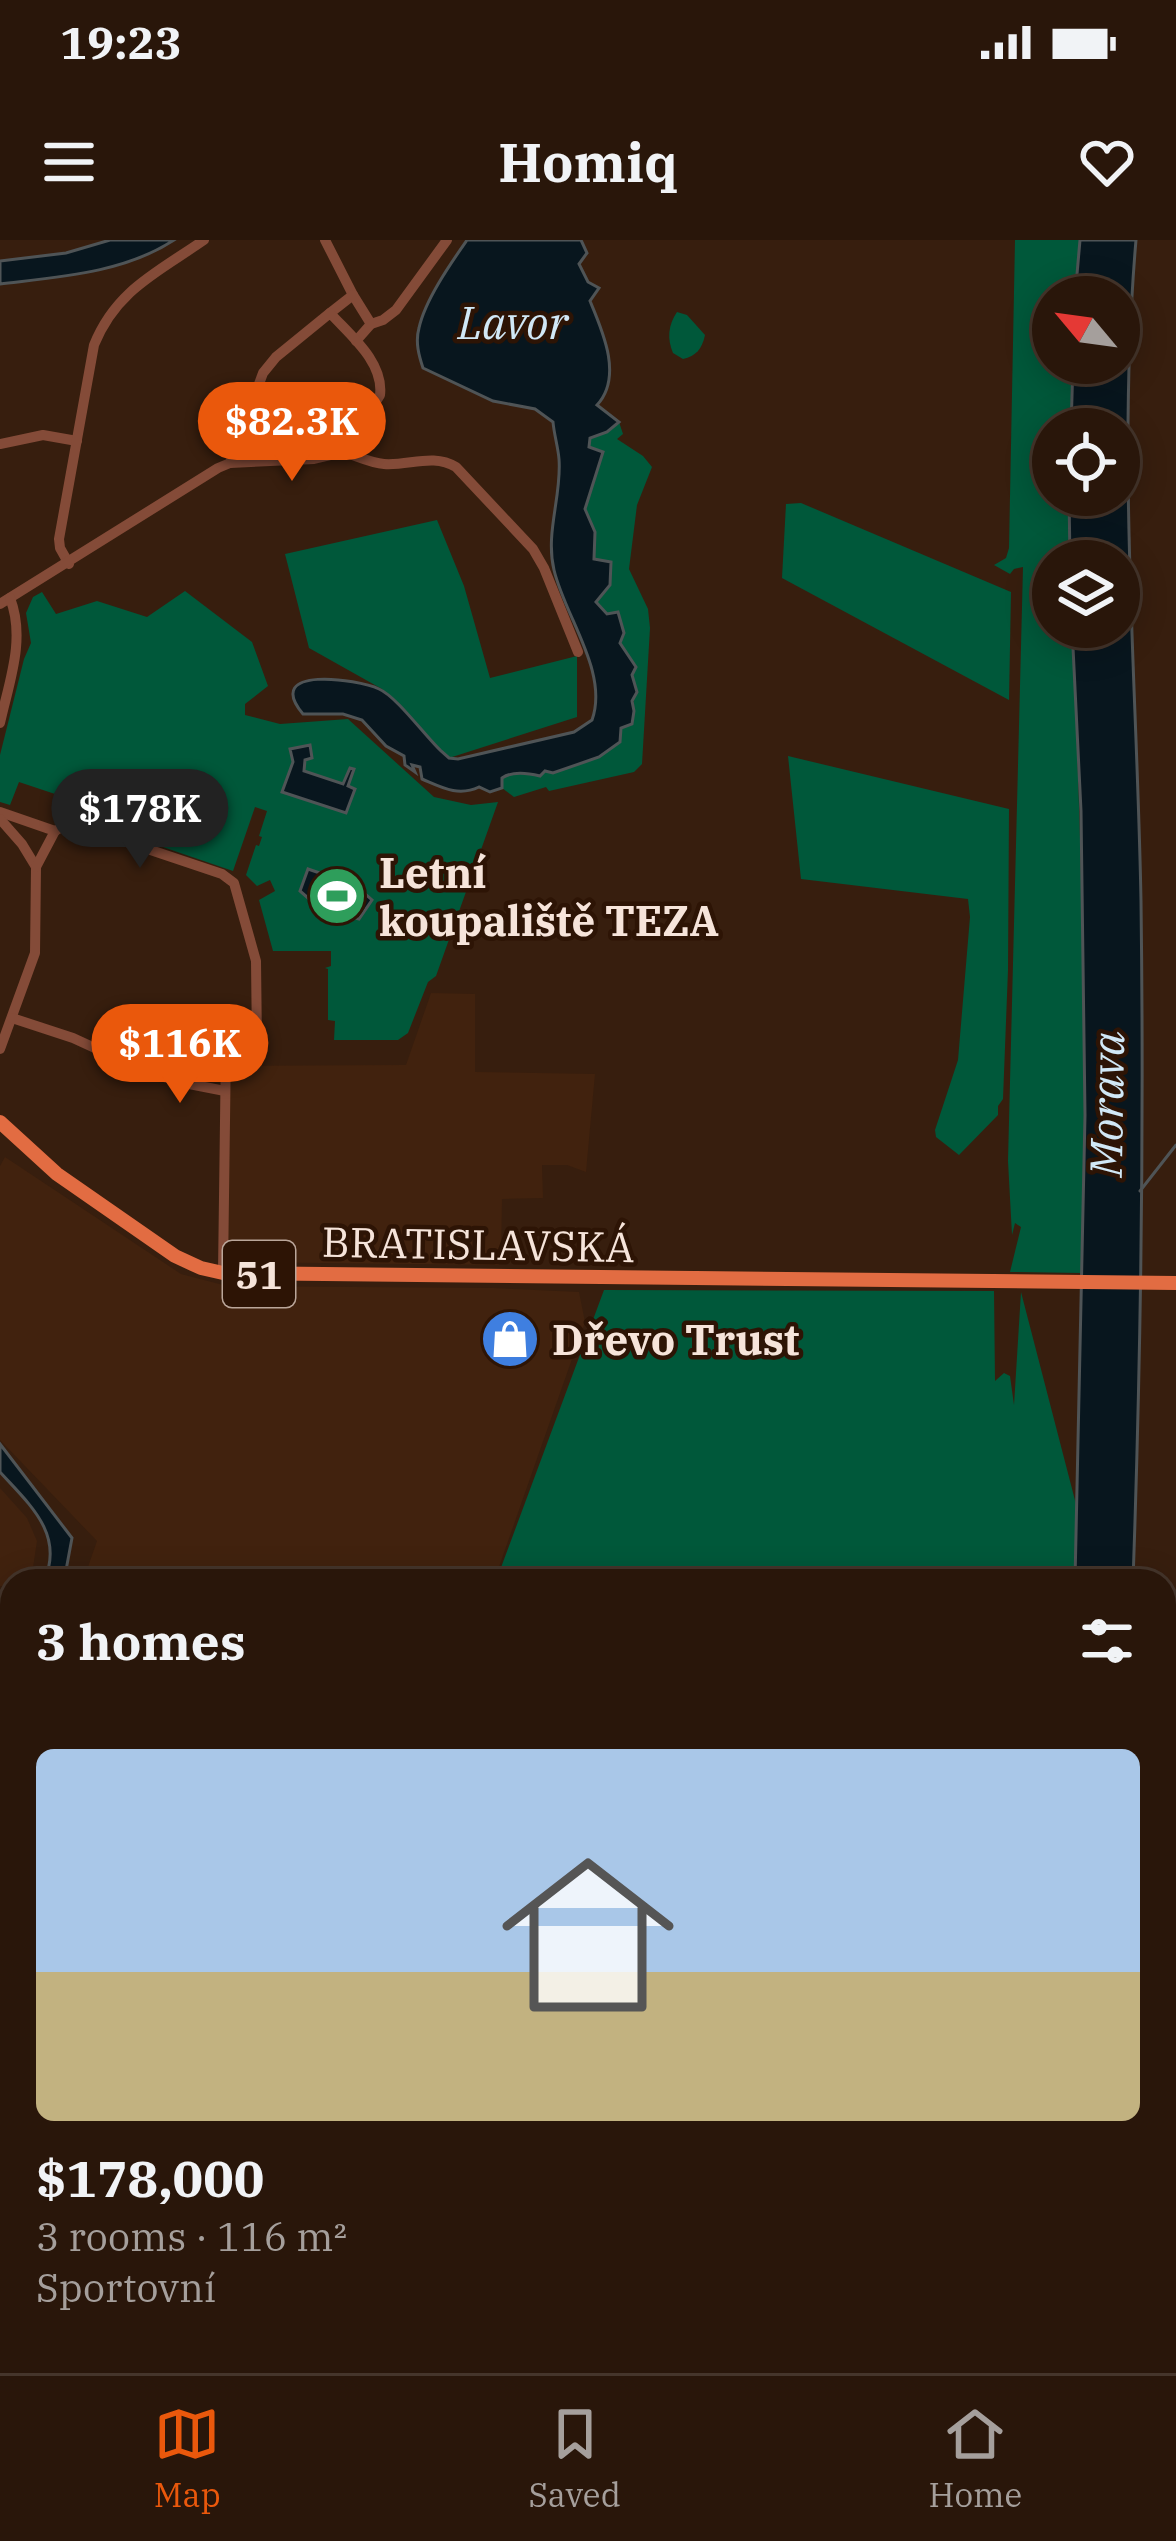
<!DOCTYPE html>
<html lang="en">
<head>
<meta charset="utf-8">
<style>
  :root { --surface:#29160a; --page:#311f13; --text:#f1f3f6; --muted:#a59f9c; --line:#45352b; --accent:#ea580c }
  body { margin:0; font-family:"IBM Plex Serif",serif; background:var(--page); color:var(--text); height:100vh; display:flex; flex-direction:column; font-size:45px; white-space:nowrap }
  * { box-sizing:border-box; margin:0 }
  p { font-size:39px; color:var(--muted) }
  .icon { flex:none; width:66px; height:66px; fill:none; stroke:currentColor; stroke-width:2; stroke-linecap:round; stroke-linejoin:round }
  .map { position:relative; flex:1; overflow:hidden }
  .details { position:absolute; left:0px; top:1329px; width:1176px; height:804px; display:flex; flex-direction:column; background:var(--surface); border-radius:36px 36px 0 0; box-shadow:0 6px 30px #0003,0 0 0 3px var(--line) }
  .details>* { flex:none }
  .needle { width:78px; rotate:299deg }
  .buttons { position:absolute; left:1032px; top:36px; display:grid; gap:24px }
  .buttons a { display:grid; place-items:center; width:108px; height:108px; border-radius:50%; background:var(--surface); box-shadow:0 6px 30px #0003,0 0 0 3px var(--line); font-size:60px }
  .price { position:absolute; translate:-50% -102px; padding:0 27px; border-radius:42px; background:var(--accent); color:#fff; font-size:39px; line-height:78px; filter:drop-shadow(0 3px 6px #0008) }
  .price::after { content:''; position:absolute; left:50%; top:72px; width:36px; height:27px; margin-left:-18px; background:inherit; clip-path:polygon(0 0,100% 0,50% 100%) }
  .price.active { background:#222; color:#fff }
  ul { padding:0; list-style:none }
  li { display:grid; align-content:center; gap:24px; height:636px; padding:0 36px }
  li+li { border-top:3px solid var(--line) }
  li span { display:grid; place-items:center; height:372px; border-radius:18px; color:#555 }
  li>.icon { margin-inline-start:auto }
  span .icon { width:216px; height:216px; fill:#fffc; stroke-width:1 }
  li b { font-size:51px }
  h2 { display:flex; justify-content:space-between; align-items:center; height:144px; padding:0 36px; font-size:51px }
  .status { display:flex; justify-content:space-between; align-items:center; height:84px; padding:0 60px; background:var(--surface); direction:ltr }
  .status svg { height:33px; fill:currentColor }
  header { display:flex; justify-content:space-between; align-items:center; height:156px; padding:0 36px; background:var(--surface); font-size:54px; font-weight:700 }
  .tab-bar { display:flex; justify-content:space-around; align-items:center; height:168px; border-top:3px solid var(--line); background:var(--surface); font-size:33px; color:var(--muted) }
  .tab-bar a { display:grid; justify-items:center; gap:6px }
  .tab-bar .active { color:var(--accent) }
  .map>svg:first-child { display:block }
  .built { fill:#41220e }
  .green { fill:#00583a }
  .water { fill:#08161e; stroke:#4f5456; stroke-width:3 }
  .lines { fill:none; stroke-linecap:round; stroke-linejoin:round }
  .stream { stroke:#4f5456; stroke-width:3 }
  .minor { stroke:#844b38; stroke-width:10 }
  .major { stroke:#e26c42; stroke-width:14 }
  .rail-casing { stroke:#c5b2a6; stroke-width:8 }
  .rail { stroke:#2d1405; stroke-width:3; stroke-dasharray:9; stroke-linecap:butt }
  .labels { text-anchor:middle; dominant-baseline:central; stroke-width:9; stroke-linejoin:round; paint-order:stroke }
  .shield { fill:#2d1405; stroke:#baa69a; stroke-width:3 }
  .shield-label { font-size:39px; font-weight:bold; fill:#f6e4da }
  .poi-label { font-size:42px; font-weight:bold; fill:#f6e4da; stroke:#2d1405; text-anchor:start }
  .street-label { font-size:42px; fill:#f6e4da; stroke:#2d1405 }
  .water-label { font-size:45px; font-style:italic; fill:#d1e8f6; stroke:#2d1405 }
</style>
</head>
<body>
<div class="status"><b>19:23</b><svg viewBox="0 0 49 12"><path d="M0 12V9h3v3zM5 12V6h3v6zM10 12V3h3v9zM15 12V0h3v12zM26 1h20v11H26zM47 4h2v5h-2z"/></svg></div>
<header><svg class="icon" aria-label="menu" viewBox="0 0 24 24"><path d="M4 6h16M4 12h16M4 18h16"/></svg>Homiq<svg class="icon" aria-label="heart" viewBox="0 0 24 24"><path d="M12 20l-8-8c-3-5 5-10 8-4 3-6 11-1 8 4z"/></svg></header>
<div class="map">
<svg width="1176" height="2133" viewBox="0 0 1176 2133">
  <rect width="100%" height="100%" fill="#371e0e"/>
  <g class="built">
    <polygon points="431,753 475,754 475,832 595,834 586,932 567,925 542,925 543,958 502,959 501,1019 499,1025 228,1022 230,826 406,825"/>
    <polygon points="5,917 181,1034 227,1046 493,1048 579,1052 585,1082 494,1341 83,1341 97,1301 0,1200 0,926"/>
    <polygon points="0,1248 27,1278 37,1301 31,1341 12,1341 12,1346 0,1346"/>
    <polygon points="0,1996 12,2030 12,2121 44,2121 49,2133 0,2133"/>
  </g>
  <g class="green">
    <path d="M1015,0H1080L1075,57H1053V123H1073L1071,189H1053V255H1069L1070,321H1053V387H1072C1082,603 1087,818 1082,1033L1010,1032L1021,987L1015,983L1012,995L1008,921L1023,327L1014,329L1010,334L994,325L1006,318L1009,308Z"/>
    <path d="M677,72L687,75L705,95C702,109 696,116 683,119L673,113C667,99 668,85 677,72Z"/>
    <path d="M619,182L623,194L617,199L643,216L652,227L637,265L629,329L648,369L650,388L642,524L634,532L549,551L546,547L514,557L502,548V537C513,531 528,533 540,536L545,531L553,533L599,517L620,503L621,488L634,471L632,435L636,427L620,403L607,374L596,361L610,322L594,320L595,292L585,269L603,213L589,207L590,197L607,192Z"/>
    <polygon points="801,263 1011,352 1009,460 782,338 786,264"/>
    <polygon points="437,280 464,346 490,438 577,416 577,477 449,518 382,449 309,408 285,314"/>
    <polygon points="185,351 252,402 268,446 245,464 245,475 280,484 348,479 434,557 471,565 498,562 436,736 428,742 408,793 398,800 334,800 335,781 328,780 328,729 325,728 331,726 331,711 273,711 259,660 275,651 270,640 257,646 246,635 256,605 259,606 262,597 259,596 267,571 255,567 233,631 84,580 86,573 69,566 70,559 19,542 10,565 0,562 0,515 24,419 31,403 26,373 33,357 42,352 56,374 97,361 147,377"/>
    <polygon points="788,516 1009,569 1008,730 1003,859 998,866 998,875 959,915 936,897 935,890 958,820 970,677 968,659 801,639"/>
    <polygon points="604,1050 994,1051 995,1141 1004,1133 1010,1136 1014,1165 1021,1052 1077,1268 1075,1341 496,1341"/>
    <polygon points="0,1591 12,1593 12,1878 0,1844"/>
    <polygon points="144,2121 386,2121 394,2133 154,2133"/>
  </g>
  <g class="water">
    <path d="M110,0H174C124,33 58,37 0,44V21L66,13Z"/>
    <path d="M467,0H581L587,13L579,24L588,42L599,48L590,61C603,92 623,137 597,165L619,182L607,192L590,198L589,207L603,212L585,269L595,292L594,319L611,322L610,345L596,362L607,374L618,372L624,393L620,403L636,427L632,435L637,452L632,461L634,471L632,484L621,488L620,502L599,517L553,533L545,531L540,536C528,533 512,531 502,538V548L490,552L479,547C458,557 441,547 422,539L420,527L412,525L415,532L405,525L404,516L386,506L362,480L343,474H303C262,425 358,439 379,449C397,457 425,496 441,511L449,518L458,519L574,492L592,480C609,432 565,377 554,330C545,293 562,255 559,219C558,207 554,194 553,182L535,169L493,161L423,128C419,116 415,102 419,88C425,60 451,23 467,0Z"/>
    <path d="M1080,0H1136C1117,220 1137,441 1141,661C1144,888 1141,1115 1133,1341H1075L1085,875L1081,571L1072,387H1119V321H1070L1069,255H1119V189H1071L1073,123H1119V57H1075Z"/>
    <polygon points="310,505 312,518 305,520 304,531 343,544 350,528 354,529 348,546 355,549 346,573 282,552 293,522 290,509"/>
    <polygon points="308,629 355,645 372,660 359,679 326,670 324,663 316,665 300,651"/>
    <path d="M0,1204L72,1298L64,1341H44C65,1294 29,1264 0,1232Z"/>
  </g>
  <g class="lines">
    <g class="stream">
      <polyline points="1140,951 1176,905"/>
      <polyline points="0,1367 12,1368"/>
      <polyline points="0,1934 12,1969"/>
      <polyline points="63,2121 67,2133"/>
    </g>
    <g class="minor">
      <polyline points="325,0 353,55"/>
      <polyline points="330,73 353,55 371,84"/>
      <polyline points="356,101 371,84 383,80 396,70 447,0"/>
      <polyline points="0,204 43,195 77,201"/>
      <path d="M344,212C357,216 371,223 384,224C409,226 433,213 456,227L533,309L544,328L578,412"/>
      <path d="M230,223L263,133L276,117L330,73C350,95 384,122 380,155L344,212"/>
      <path d="M69,324L60,308L59,299L94,105C116,50 158,32 204,0"/>
      <polyline points="0,364 218,228 230,223 314,219 344,212"/>
      <path d="M0,483C9,442 26,399 10,358"/>
      <polyline points="0,572 55,591"/>
      <polyline points="0,579 22,604 36,627 35,713 0,809"/>
      <polyline points="55,591 64,586 79,586 222,634 234,643 256,721 257,804 226,805 223,1033"/>
      <polyline points="36,627 55,591"/>
      <polyline points="12,778 73,798 147,832 184,843 225,851"/>
    </g>
    <polyline class="major" points="0,882 57,934 175,1016 201,1028 223,1033 1176,1043"/>
    <g class="rail-casing">
      <g id="rail">
        <polyline points="0,1386 12,1387"/>
        <polyline points="1164,1395 1176,1396"/>
      </g>
    </g>
    <use href="#rail" class="rail"/>
  </g>
  <defs>
    <g id="stadium-disc" transform="scale(3)"><circle r="9.5" fill="#2e9e5b" stroke="#2d1405"/><path d="M0-5a6.5 5 0 1 0 0 10a6.5 5 0 1 0 0-10ZM-3.5-1.8h7v3.6h-7Z" fill="#fff"/></g>
    <g id="shop-disc" transform="scale(3)"><circle r="9.5" fill="#3f7fe0" stroke="#2d1405"/><path d="M-5-2.5h2.3a2.7 3.5 0 0 1 5.4 0H5L5.5 6h-11ZM-1.5-2.5h3a1.5 2.3 0 0 0-3 0Z" fill="#fff"/></g>
  </defs>
  <g fill-rule="evenodd">
    <use href="#stadium-disc" x="337" y="656"/>
    <use href="#shop-disc" x="510" y="1099"/>
  </g>
  <g class="labels">
    <rect class="shield" x="223" y="1001" width="72" height="66" rx="9"/>
    <g class="shield-label">
      <text x="259" y="1034">51</text>
    </g>
    <g class="poi-label">
      <text x="379" y="632">Letní<tspan x="379" dy="48">koupaliště TEZA</tspan></text>
      <text x="552" y="1099">Dřevo Trust</text>
    </g>
    <g class="street-label">
      <text transform="translate(478 1004) rotate(1)">BRATISLAVSKÁ</text>
    </g>
    <g class="water-label">
      <text x="513" y="82">Lavor</text>
      <text transform="translate(1106 864) rotate(-89)">Morava</text>
    </g>
  </g>
</svg>
<div class="buttons">
<a><svg class="needle" viewBox="-14 -14 28 28"><path d="M0-13l5 13h-10z" fill="#e53935"/><path d="M0 13l5-13h-10z" fill="#a59f9c"/></svg></a>
<a><svg class="icon" aria-label="locate" viewBox="0 0 24 24"><circle cx="12" cy="12" r="6"/><path d="M12 2v4M12 18v4M2 12h4M18 12h4"/></svg></a>
<a><svg class="icon" aria-label="layers" viewBox="0 0 24 24"><path d="M12 4l9 5-9 5-9-5zM3 14l9 5 9-5"/></svg></a>
</div>
<b class="price" style="left:292px;top:244px">$82.3K</b>
<b class="price active" style="left:140px;top:631px">$178K</b>
<b class="price" style="left:180px;top:866px">$116K</b>
<section class="details">
<h2>3 homes<svg class="icon" aria-label="filters" viewBox="0 0 24 24"><path d="M4 7h16M4 17h16"/><circle cx="9" cy="7" r="2"/><circle cx="15" cy="17" r="2"/></svg></h2>
<ul>
<li><span style="background:linear-gradient(#a9c7e8 60%,#c2b280 0)"><svg class="icon" aria-label="home" viewBox="0 0 24 24"><path d="M3 11l9-7 9 7M6 9v11h12V9"/></svg></span><div><b>$178,000</b><p>3 rooms · 116 m²</p><p>Sportovní</p></div></li>
</ul>
</section>
</div>
<nav class="tab-bar">
<a class="active"><svg class="icon" aria-label="map" viewBox="0 0 24 24"><path d="M3 6l6-2 6 2 6-2v14l-6 2-6-2-6 2zM9 4v14M15 6v14"/></svg>Map</a>
<a><svg class="icon" aria-label="saved" viewBox="0 0 24 24"><path d="M7 4h10v16l-5-4-5 4z"/></svg>Saved</a>
<a><svg class="icon" aria-label="home" viewBox="0 0 24 24"><path d="M3 11l9-7 9 7M6 9v11h12V9"/></svg>Home</a>
</nav>
</body>
</html>
